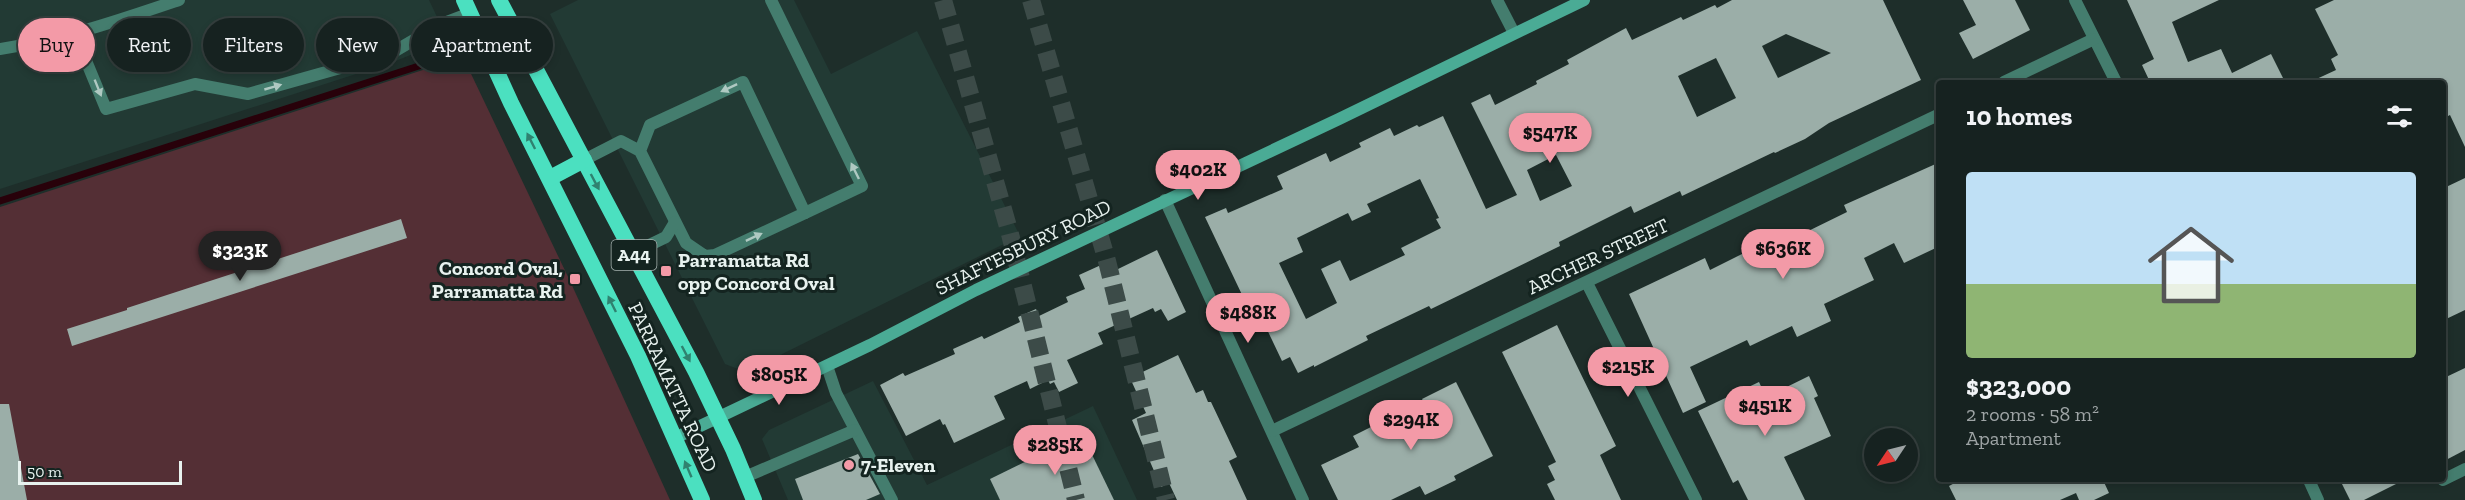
<!DOCTYPE html>
<html lang="en">
<head>
<meta charset="utf-8">
<style>
  :root { --surface:#162220; --page:#232f2d; --text:#f1f3f6; --muted:#9ea4a5; --line:#353f3e; --accent:#f39aa7 }
  body { margin:0; font-family:"Zilla Slab",serif; background:var(--page); color:var(--text); height:100vh; display:flex; flex-direction:column; font-size:22px; white-space:nowrap }
  * { box-sizing:border-box; margin:0 }
  p { font-size:20px; color:var(--muted) }
  .icon { flex:none; width:33px; height:33px; fill:none; stroke:currentColor; stroke-width:2; stroke-linecap:round; stroke-linejoin:round }
  .map { position:relative; flex:1; overflow:hidden }
  .sheet { position:absolute; left:1936px; top:80px; width:510px; height:402px; display:flex; flex-direction:column; background:var(--surface); border-radius:6px; box-shadow:0 3px 9px #0003,0 0 0 2px var(--line) }
  .sheet>* { flex:none }
  .banner { position:absolute; left:18px; top:18px; width:570px; height:54px; display:flex; gap:12px }
  .needle { width:39px; rotate:235deg }
  .tools { position:absolute; left:1864px; top:428px; display:grid; gap:12px }
  .tools a { display:grid; place-items:center; width:54px; height:54px; border-radius:50%; background:var(--surface); box-shadow:0 3px 9px #0003,0 0 0 2px var(--line); font-size:30px }
  .scale { position:absolute; left:18px; bottom:15px; width:164px; box-sizing:border-box; padding-left:6px; border:3px solid #e8f2ef; border-top:0; font-size:16px; line-height:21px; white-space:nowrap; color:#e8f2ef; -webkit-text-stroke:4px #142420; paint-order:stroke }
  .price { position:absolute; translate:-50% -51px; padding:0 14px; border-radius:21px; background:var(--accent); color:#111; font-size:20px; line-height:39px; filter:drop-shadow(0 2px 3px #0008) }
  .price::after { content:''; position:absolute; left:50%; top:36px; width:18px; height:14px; margin-left:-9px; background:inherit; clip-path:polygon(0 0,100% 0,50% 100%) }
  .price.selected { background:#222; color:#fff }
  ul { padding:0; list-style:none }
  li { display:grid; align-content:center; gap:12px; height:318px; padding:0 30px }
  li+li { border-top:2px solid var(--line) }
  li span { display:grid; place-items:center; height:186px; border-radius:6px; color:#555 }
  li>.icon { margin-inline-start:auto }
  span .icon { width:108px; height:108px; fill:#fffc; stroke-width:1 }
  li b { font-size:26px }
  h2 { display:flex; justify-content:space-between; align-items:center; height:72px; padding:0 30px; font-size:26px }
  .tag { padding:0 21px; border-radius:27px; background:var(--surface); box-shadow:0 3px 9px #0003,0 0 0 2px var(--line); font-size:21px; line-height:54px }
  .tag.selected { background:var(--accent); color:#111 }
  .map>svg:first-child { display:block }
  .built { fill:#223a34 }
  .green { fill:#542f35 }
  .lines { fill:none; stroke-linecap:round; stroke-linejoin:round }
  .stream { stroke:#28010a; stroke-width:7 }
  .building { fill:#9baea8; fill-rule:evenodd }
  .motorway-tunnel { stroke:#3c4b48; stroke-width:18; stroke-dasharray:18 9; stroke-linecap:butt }
  .service { stroke:#447d6e; stroke-width:12 }
  .minor { stroke:#447d6e; stroke-width:12 }
  .secondary { stroke:#4aab95; stroke-width:12 }
  .trunk { stroke:#4be0c0; stroke-width:16 }
  .oneway { fill:#afc9c2 }
  .oneway2 { fill:#308270 }
  .poi-dot { fill:#f39aa7; stroke:#142420; stroke-width:2 }
  .labels { text-anchor:middle; dominant-baseline:central; stroke-width:6; stroke-linejoin:round; paint-order:stroke }
  .shield { fill:#142420; stroke:#a8b4b1; stroke-width:1.5 }
  .shield-label { font-size:18px; font-weight:bold; fill:#e8f2ef }
  .street-label { font-size:20px; fill:#e8f2ef; stroke:#142420 }
  .poi-label { font-size:20px; font-weight:bold; fill:#e8f2ef; stroke:#142420; text-anchor:start }
</style>
</head>
<body>
<div class="map">
<svg width="2465" height="500" viewBox="0 0 2465 500">
  <rect width="100%" height="100%" fill="#1e2e2a"/>
  <g class="built">
    <polygon points="0,0 429,0 448,40 393,62 0,189"/>
    <polygon points="578,0 794,0 831,74 917,31 1020,236 746,372 725,364 550,14"/>
    <polygon points="873,381 927,485 1093,406 1137,500 788,500 762,439 769,430"/>
  </g>
  <polygon class="green" points="463,57 570,281 670,500 0,500 0,207"/>
  <g class="lines">
    <polyline class="stream" points="0,201 456,54"/>
  </g>
  <g class="building">
    <path d="M1732,0H1883L1921,80L1829,123L1805,139L1775,153L1774,152L1682,196L1680,191L1634,213L1631,206L1559,242L1560,246L1464,293L1431,309L1429,306L1366,336L1368,340L1314,367V365L1298,373L1290,357L1282,361L1252,298L1245,301L1205,217L1226,208L1228,213L1283,189L1277,176L1326,153L1330,162L1361,147L1359,143L1390,128L1394,136L1417,125L1419,127L1443,116L1486,209L1517,195L1471,103L1490,94L1495,105L1537,84L1536,81L1569,64L1567,60L1626,28L1632,40L1681,17L1683,20L1715,5L1717,8ZM1786,34L1831,53L1778,78L1762,46ZM1716,58L1736,98L1697,117L1678,76ZM1556,155L1572,186L1540,201L1527,170ZM1420,179L1439,218L1436,219L1441,228L1401,248L1405,255L1350,281L1340,260L1321,269L1337,303L1306,319L1279,263L1303,252L1297,238L1348,213L1352,221L1371,212L1367,204Z"/>
    <polygon points="1963,0 2015,0 2030,30 1973,59 1959,33 1976,25"/>
    <polygon points="2127,0 2219,0 2172,22 2188,62 2221,49 2232,73 2271,54 2285,82 2150,82 2142,65 2154,59"/>
    <polygon points="2334,0 2465,0 2465,147 2450,115 2444,118 2444,82 2310,82 2336,70 2331,59 2338,55 2315,9"/>
    <polygon points="1940,162 1940,246 1904,263 1894,243 1864,258 1874,280 1824,304 1831,321 1797,337 1792,326 1750,346 1747,340 1690,367 1706,402 1683,413 1629,294 1705,258 1710,270 1788,231 1792,239 1847,212 1844,205"/>
    <polygon points="2465,178 2465,310 2444,320 2444,188"/>
    <polygon points="401,219 407,238 72,346 67,329 127,310 127,308"/>
    <polygon points="1157,250 1186,312 1168,321 1161,309 1155,312 1153,308 1098,333 1103,344 1067,360 1078,383 1059,392 1054,382 1050,384 1048,380 1030,389 1027,381 994,396 1005,419 954,443 945,424 943,425 940,419 906,436 880,385 903,373 905,376 955,354 953,349 982,336 984,339 1020,322 1018,317 1036,309 1039,316 1068,302 1066,297 1085,289 1079,275 1112,260 1116,270"/>
    <polygon points="1557,325 1616,446 1600,455 1621,500 1555,500 1547,484 1555,480 1548,466 1556,462 1502,352"/>
    <polygon points="1178,355 1196,393 1203,390 1208,402 1211,402 1237,457 1229,461 1247,500 1177,500 1169,483 1161,487 1132,420 1146,413 1130,378"/>
    <polygon points="2465,368 2465,450 2444,461 2444,378"/>
    <polygon points="1809,376 1818,396 1814,398 1831,436 1784,457 1805,500 1748,500 1738,480 1733,483 1698,411 1759,382 1766,397"/>
    <polygon points="1456,382 1493,456 1454,476 1456,480 1425,495 1420,486 1391,500 1338,500 1321,465 1359,447 1353,436 1385,420 1386,423 1425,404 1422,399"/>
    <polygon points="0,404 9,404 27,500 0,500"/>
    <polygon points="1082,434 1114,500 1000,500 990,479"/>
    <polygon points="858,454 880,494 866,500 803,500 795,479"/>
    <polygon points="1964,478 2105,478 2103,480 2109,493 2094,500 2079,500 2076,493 2060,500 1956,500 1949,486"/>
    <polygon points="2339,478 2408,478 2364,500 2350,500"/>
  </g>
  <g class="lines">
    <g class="motorway-tunnel">
      <polyline points="943,0 1009,230 1076,500"/>
      <polyline points="1031,0 1107,261 1166,500"/>
    </g>
    <g class="service">
      <polyline points="771,0 862,186 805,213"/>
      <polyline points="75,34 106,109 195,84 248,94 390,54 441,24 470,13"/>
      <path d="M0,49C62,40 120,20 179,0"/>
      <polyline points="584,160 621,141 640,151 686,243 705,256 715,255 805,213 743,82 650,125 640,151"/>
      <polyline points="633,253 666,237 675,222"/>
      <polyline points="827,366 836,393 892,500"/>
      <polyline points="745,477 855,430"/>
      <polyline points="2443,480 2465,469"/>
    </g>
    <g class="minor">
      <polyline points="1497,0 1514,33"/>
      <polyline points="2075,0 2116,82"/>
      <polyline points="2004,82 2094,39"/>
      <polyline points="1165,200 1303,500"/>
      <polyline points="1587,283 1696,500"/>
      <polyline points="1272,431 1940,114"/>
      <polyline points="2308,478 2318,500"/>
    </g>
    <polyline class="secondary" points="675,438 870,345 976,290 1339,119 1584,0"/>
    <g class="trunk">
      <polyline points="464,0 511,103 638,356 702,500"/>
      <polyline points="499,0 696,372 733,449 754,500"/>
      <polyline points="550,178 584,160"/>
    </g>
  </g>
  <defs><path id="oneway-solid" d="M-6-.8H1V-3.2L6.5 0L1 3.2V.8H-6Z" transform="scale(1.5)"/></defs>
  <g class="oneway">
    <use href="#oneway-solid" transform="translate(273 87) rotate(-16)"/>
    <use href="#oneway-solid" transform="translate(98 88) rotate(68)"/>
    <use href="#oneway-solid" transform="translate(729 88) rotate(155)"/>
    <use href="#oneway-solid" transform="translate(855 171) rotate(-116)"/>
    <use href="#oneway-solid" transform="translate(754 237) rotate(-25)"/>
  </g>
  <g class="oneway2">
    <use href="#oneway-solid" transform="translate(531 141) rotate(-117)"/>
    <use href="#oneway-solid" transform="translate(595 182) rotate(62)"/>
    <use href="#oneway-solid" transform="translate(612 304) rotate(-116)"/>
    <use href="#oneway-solid" transform="translate(686 354) rotate(62)"/>
    <use href="#oneway-solid" transform="translate(688 469) rotate(-113)"/>
  </g>
  <g class="poi-dot">
    <rect x="660" y="265" width="12" height="12" rx="3"/>
    <rect x="569" y="273" width="12" height="12" rx="3"/>
    <circle cx="849" cy="465" r="6"/>
  </g>
  <g class="labels">
    <rect class="shield" x="611.5" y="240" width="45" height="30" rx="4.5"/>
    <g class="shield-label">
      <text x="634" y="255">A44</text>
    </g>
    <g class="street-label">
      <text transform="translate(1023 247) rotate(-26)">SHAFTESBURY ROAD</text>
      <text transform="translate(1598 256) rotate(-25)">ARCHER STREET</text>
      <text transform="translate(673 387) rotate(65)">PARRAMATTA ROAD</text>
    </g>
    <g class="poi-label">
      <text x="678" y="260">Parramatta Rd<tspan x="678" dy="23">opp Concord Oval</tspan></text>
      <text x="563" y="268" text-anchor="end">Concord Oval,<tspan x="563" dy="23">Parramatta Rd</tspan></text>
      <text x="861" y="465">7-Eleven</text>
    </g>
  </g>
</svg>
<div class="tools">
<a><svg class="needle" viewBox="-14 -14 28 28"><path d="M0-13l5 13h-10z" fill="#e53935"/><path d="M0 13l5-13h-10z" fill="#9ea4a5"/></svg></a>
</div>
<div class="scale">50 m</div>
<b class="price" style="left:1550px;top:164px">$547K</b>
<b class="price" style="left:1198px;top:201px">$402K</b>
<b class="price" style="left:1783px;top:280px">$636K</b>
<b class="price selected" style="left:240px;top:282px">$323K</b>
<b class="price" style="left:1248px;top:344px">$488K</b>
<b class="price" style="left:1628px;top:398px">$215K</b>
<b class="price" style="left:779px;top:406px">$805K</b>
<b class="price" style="left:1765px;top:437px">$451K</b>
<b class="price" style="left:1411px;top:451px">$294K</b>
<b class="price" style="left:1055px;top:476px">$285K</b>
<div class="banner">
<a class="tag selected">Buy</a>
<a class="tag">Rent</a>
<a class="tag">Filters</a>
<a class="tag">New</a>
<a class="tag">Apartment</a>
</div>
<section class="sheet">
<h2>10 homes<svg class="icon" aria-label="filters" viewBox="0 0 24 24"><path d="M4 7h16M4 17h16"/><circle cx="9" cy="7" r="2"/><circle cx="15" cy="17" r="2"/></svg></h2>
<ul>
<li><span style="background:linear-gradient(#bfe0f5 60%,#8fb573 0)"><svg class="icon" aria-label="home" viewBox="0 0 24 24"><path d="M3 11l9-7 9 7M6 9v11h12V9"/></svg></span><div><b>$323,000</b><p>2 rooms · 58 m²</p><p>Apartment</p></div></li>
</ul>
</section>
</div>
</body>
</html>
